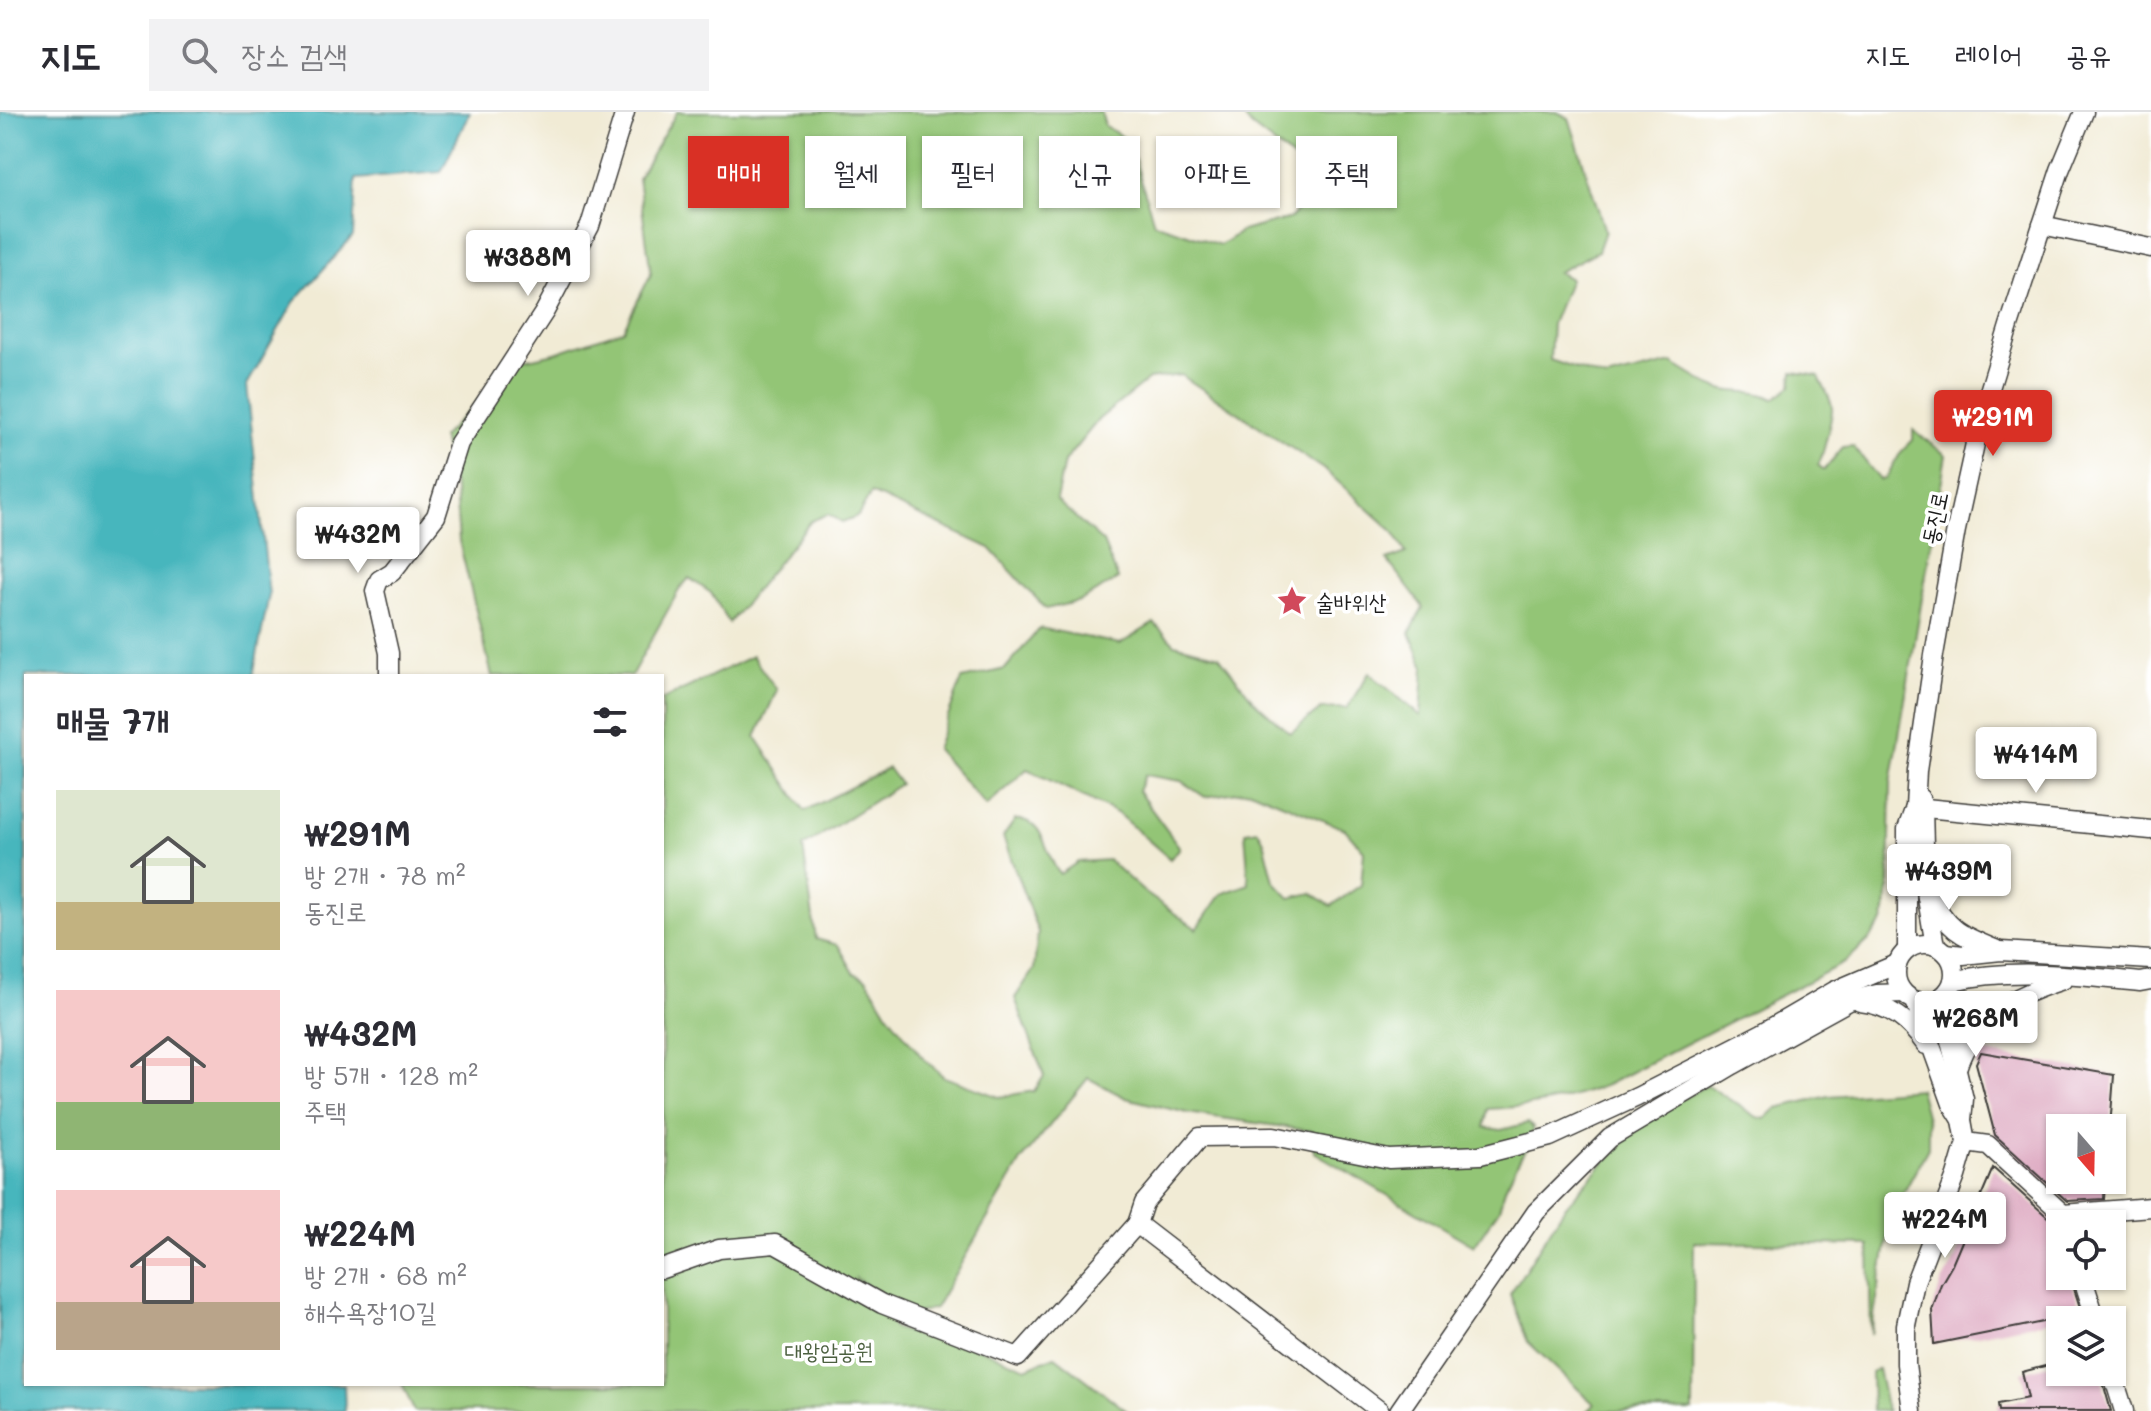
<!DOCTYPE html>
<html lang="ko">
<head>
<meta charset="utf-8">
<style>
  :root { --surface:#fff; --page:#f2f2f3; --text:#2b2b33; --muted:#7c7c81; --line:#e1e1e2; --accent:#d93025 }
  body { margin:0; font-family:Mali,"Poor Story",sans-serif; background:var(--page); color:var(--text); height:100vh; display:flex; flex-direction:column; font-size:30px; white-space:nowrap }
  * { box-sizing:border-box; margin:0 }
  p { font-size:26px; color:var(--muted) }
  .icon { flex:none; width:44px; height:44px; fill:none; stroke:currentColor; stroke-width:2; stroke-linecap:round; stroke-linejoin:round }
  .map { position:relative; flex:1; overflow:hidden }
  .sheet { position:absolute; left:24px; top:562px; width:640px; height:712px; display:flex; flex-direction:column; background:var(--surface); border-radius:0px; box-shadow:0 2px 6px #0004 }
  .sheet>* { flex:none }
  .banner { position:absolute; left:688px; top:24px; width:760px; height:72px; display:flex; gap:16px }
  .needle { width:52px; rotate:160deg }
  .controls { position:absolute; left:2046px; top:1002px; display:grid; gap:16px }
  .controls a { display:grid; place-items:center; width:80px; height:80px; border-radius:0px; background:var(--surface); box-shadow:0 2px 6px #0004; font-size:40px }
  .price { position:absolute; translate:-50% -68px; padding:0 18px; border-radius:8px; background:#fff; color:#222; font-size:26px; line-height:52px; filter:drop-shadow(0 2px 4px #0008) }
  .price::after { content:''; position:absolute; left:50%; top:48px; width:24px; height:18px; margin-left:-12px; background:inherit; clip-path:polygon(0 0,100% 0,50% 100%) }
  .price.active { background:var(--accent); color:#fff }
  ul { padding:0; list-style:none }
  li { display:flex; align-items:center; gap:24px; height:200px; padding:0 32px }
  li span { display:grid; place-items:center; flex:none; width:224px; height:160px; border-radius:0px; color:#555 }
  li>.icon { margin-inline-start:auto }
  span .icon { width:96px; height:96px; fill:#fffc; stroke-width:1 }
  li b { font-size:34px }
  h2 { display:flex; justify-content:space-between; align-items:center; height:96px; padding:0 32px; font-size:34px }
  .pill { padding:0 28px; border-radius:0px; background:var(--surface); box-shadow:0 2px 6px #0004; font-size:28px; line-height:72px }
  .pill.active { background:var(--accent); color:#fff }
  header { display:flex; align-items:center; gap:48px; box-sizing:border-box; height:112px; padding:0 40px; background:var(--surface); border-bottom:2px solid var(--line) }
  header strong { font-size:38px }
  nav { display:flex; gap:44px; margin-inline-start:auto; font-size:28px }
  .search { width:560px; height:72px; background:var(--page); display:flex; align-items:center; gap:20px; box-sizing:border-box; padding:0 28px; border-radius:0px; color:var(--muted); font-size:30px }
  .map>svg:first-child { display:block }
  .green { fill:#93c576; stroke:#587049; stroke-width:2 }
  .water { fill:#46b6bd; stroke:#31696c; stroke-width:2 }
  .building { fill:#dfadc4 }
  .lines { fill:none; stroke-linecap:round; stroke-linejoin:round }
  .minor-casing { stroke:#3c3b38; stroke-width:21 }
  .minor { stroke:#fff; stroke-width:18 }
  .labels { text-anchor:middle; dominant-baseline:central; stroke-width:7; stroke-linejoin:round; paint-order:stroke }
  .street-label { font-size:22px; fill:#1c1c1c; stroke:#fff }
  .poi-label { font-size:22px; fill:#1c1c1c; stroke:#fff; text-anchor:start }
  .park-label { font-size:22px; fill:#4c6040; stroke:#fff }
</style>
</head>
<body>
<header>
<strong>지도</strong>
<div class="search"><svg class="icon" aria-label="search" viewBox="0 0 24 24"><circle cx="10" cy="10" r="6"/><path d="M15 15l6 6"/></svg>장소 검색</div>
<nav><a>지도</a><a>레이어</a><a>공유</a></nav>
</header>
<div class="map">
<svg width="2151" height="1299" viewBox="0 0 2151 1299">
  <rect width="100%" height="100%" fill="#fff"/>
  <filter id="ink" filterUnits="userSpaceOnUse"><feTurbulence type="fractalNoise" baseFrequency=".0125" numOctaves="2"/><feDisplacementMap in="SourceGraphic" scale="16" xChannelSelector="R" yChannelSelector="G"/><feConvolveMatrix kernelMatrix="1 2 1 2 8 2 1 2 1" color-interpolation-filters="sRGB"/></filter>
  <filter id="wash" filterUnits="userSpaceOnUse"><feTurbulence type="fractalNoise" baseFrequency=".006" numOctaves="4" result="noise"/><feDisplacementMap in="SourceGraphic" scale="32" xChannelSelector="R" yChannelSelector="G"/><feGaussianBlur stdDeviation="1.8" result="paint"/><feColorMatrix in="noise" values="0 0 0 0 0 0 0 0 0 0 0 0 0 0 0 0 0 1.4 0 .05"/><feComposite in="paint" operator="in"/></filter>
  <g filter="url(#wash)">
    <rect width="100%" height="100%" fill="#f1ebd5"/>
    <g class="green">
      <path d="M677,0H1101L1105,14L1129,29L1154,111L1220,133L1242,119L1291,106L1310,83L1317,65L1251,14L1240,0H1557L1569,6L1605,119L1598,139L1558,160L1570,167L1552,212L1550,248L1606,267L1672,251C1686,259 1702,271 1717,276C1738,283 1753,276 1774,287L1791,274L1793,260L1819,264C1822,273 1831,286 1832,295C1833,303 1822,348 1818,353L1824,358L1843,335L1853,334L1880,368L1886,366L1901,340L1913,328V318L1946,343L1891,671L1889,778L1883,810L1868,829L1844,851L1606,973C1567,989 1530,995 1488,997L1484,1015L1501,1018L1528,1011L1533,1016V1030L1524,1039L1506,1074L1499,1097L1474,1134L1314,1040L1312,1019L1187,1001L1126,986L1088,966L1021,1049L935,1196L907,1204L855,1165L894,1216L921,1225L968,1232L1026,1256L1055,1244L1127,1299H414L402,1272H662V588L752,544L777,578L756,625L805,699L888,656L900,672L803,735L816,827L838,833L854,861L867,867L888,902L922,945L944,965L999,985L1034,979L1044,964L1015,886L1034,857L1038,820L1003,725L1015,708C1047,705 1044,745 1060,762L1078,750L1108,748L1144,780L1197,817L1221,782L1249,772L1245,720L1258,718L1264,729L1274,769L1290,786L1312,781L1331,794L1361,773L1364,739L1345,717L1250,678L1205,685L1181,669L1145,663L1138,679L1180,736L1170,747L1117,701L1027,657L986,694L936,637L962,567L1005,557L1040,516L1120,532L1154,511L1175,532L1219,544L1254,589L1290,621L1321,597L1347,596L1369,561L1421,604L1424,555L1410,521L1423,495L1387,448L1406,441L1392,418L1326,359L1181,263L1149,267L1099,307L1064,350L1056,388L1103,430L1118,467L1080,489L1046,497L990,436L871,381L858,404L842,410L828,402L811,409L729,511L711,481L689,466L679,478L631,564H492L459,429L455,379L442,325L519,249L555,241L623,218L651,162L638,66Z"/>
      <polygon points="1707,973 1757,1005 1765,1007 1777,996 1829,984 1919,977 1928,1011 1928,1036 1898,1091 1887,1127 1871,1222 1869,1133 1694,1130 1693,1299 1587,1299 1594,1292 1528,1230 1510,1182 1564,1096 1606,1048 1650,1004"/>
      <polygon points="1878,1257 1887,1299 1872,1299 1871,1261"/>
    </g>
    <polygon class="water" points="0,0 470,0 441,60 356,67 353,124 294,190 247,273 269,483 253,564 26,564 26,1272 344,1272 345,1299 0,1299"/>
    <g id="blocks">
      <g class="building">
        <polygon points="1981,940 2114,963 2110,1016 2060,1016 2060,1068 2105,1068 2104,1087 2067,1089 1995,1023 1976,951"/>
        <polygon points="1993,1056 2052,1109 2060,1125 2060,1164 2070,1164 2082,1202 1934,1232 1932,1198 1941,1172 1952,1153"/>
        <polygon points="2060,1250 2060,1260 2100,1260 2111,1299 1999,1299 1998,1292 2028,1286 2022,1260"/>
      </g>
    </g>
  </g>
  <g filter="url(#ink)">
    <use href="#blocks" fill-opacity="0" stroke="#3c3b38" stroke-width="2"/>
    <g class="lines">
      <g class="minor-casing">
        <g id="minor">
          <polyline points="2042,113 2151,136"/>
          <polyline points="389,564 389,541 375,479 379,468 392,460 436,404 459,331 545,199 590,114 625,0"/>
          <polyline points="1920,686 1923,695 1925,774 1935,834"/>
          <polyline points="1915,695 2151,718"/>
          <path d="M1930,783C1949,820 1961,823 1997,838"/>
          <circle cx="1925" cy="861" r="29"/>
          <polyline points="1907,838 1907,717 1915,695 1917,659 1934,543 1956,418 1980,309 2009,214 2060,58 2084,0"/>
          <polyline points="1946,841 1963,843 2001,839 2151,848"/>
          <path d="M1953,869C2015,855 2077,864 2140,870L2151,868"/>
          <polyline points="1915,889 1952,992 1962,1008"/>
          <path d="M1860,890C1890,893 1909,909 1926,933"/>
          <path d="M1957,956C1975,903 2012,884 2063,868"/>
          <polyline points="1966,1030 1988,1033 2063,1102 2066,1112"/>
          <polyline points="2063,1102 2151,1095"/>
          <polyline points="662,1157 719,1137 775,1132 882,1192 1018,1245 1137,1112"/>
          <polyline points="2082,1164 2096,1208"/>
          <polyline points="2112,1260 2124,1299"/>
          <polyline points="1380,1299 1137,1112 1144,1091 1200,1025 1274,1024 1389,1047 1480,1043 1550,1025 1637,985 1762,921 1834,879 1897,852"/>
          <polyline points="1399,1299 1536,1100 1610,1026 1733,953 1849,889 1877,882 1903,881"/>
          <polyline points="1912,1299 1906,1252 1906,1213 1915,1170 1956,1064 1966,1030 1962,1008 1964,987 1943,900 1943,885"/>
        </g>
      </g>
      <use href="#minor" class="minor"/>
    </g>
  </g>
  <defs>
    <g id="sight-bare" transform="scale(2.4)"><path d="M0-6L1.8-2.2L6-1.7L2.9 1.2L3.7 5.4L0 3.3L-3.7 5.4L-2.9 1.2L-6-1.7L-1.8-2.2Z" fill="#d1495b" stroke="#fff" stroke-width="2.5" paint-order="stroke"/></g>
  </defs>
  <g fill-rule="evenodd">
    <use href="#sight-bare" x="1292" y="489"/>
  </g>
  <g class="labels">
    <g class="street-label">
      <text transform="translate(1934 406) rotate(-78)">동진로</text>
    </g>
    <g class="poi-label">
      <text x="1316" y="489">술바위산</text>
    </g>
    <g class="park-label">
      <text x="829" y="1238">대왕암공원</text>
    </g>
  </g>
</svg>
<div class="controls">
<a><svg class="needle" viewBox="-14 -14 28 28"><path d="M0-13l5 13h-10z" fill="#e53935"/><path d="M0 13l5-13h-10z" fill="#7c7c81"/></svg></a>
<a><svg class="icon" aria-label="locate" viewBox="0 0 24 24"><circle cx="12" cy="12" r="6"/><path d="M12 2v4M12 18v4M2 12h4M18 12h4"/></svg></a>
<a><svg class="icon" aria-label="layers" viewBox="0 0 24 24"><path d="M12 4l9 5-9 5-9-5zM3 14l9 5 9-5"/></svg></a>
</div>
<b class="price" style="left:528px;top:186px">₩388M</b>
<b class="price active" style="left:1993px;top:346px">₩291M</b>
<b class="price" style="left:358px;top:463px">₩432M</b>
<b class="price" style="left:2036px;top:683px">₩414M</b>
<b class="price" style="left:1949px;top:800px">₩439M</b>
<b class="price" style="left:1976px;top:947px">₩268M</b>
<b class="price" style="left:1945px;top:1148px">₩224M</b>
<div class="banner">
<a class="pill active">매매</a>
<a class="pill">월세</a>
<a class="pill">필터</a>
<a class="pill">신규</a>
<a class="pill">아파트</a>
<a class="pill">주택</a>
</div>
<section class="sheet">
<h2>매물 7개<svg class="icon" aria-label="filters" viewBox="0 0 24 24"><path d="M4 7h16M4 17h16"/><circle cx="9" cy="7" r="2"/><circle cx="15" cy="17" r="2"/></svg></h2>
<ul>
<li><span style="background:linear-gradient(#dfe7d0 70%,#c2b280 0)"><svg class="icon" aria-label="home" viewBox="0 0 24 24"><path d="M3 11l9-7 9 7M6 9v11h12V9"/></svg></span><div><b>₩291M</b><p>방 2개 · 78 m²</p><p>동진로</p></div></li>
<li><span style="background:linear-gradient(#f6c9c9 70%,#8fb573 0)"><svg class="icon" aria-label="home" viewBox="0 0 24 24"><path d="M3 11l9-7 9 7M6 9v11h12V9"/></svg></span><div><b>₩432M</b><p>방 5개 · 128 m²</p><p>주택</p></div></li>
<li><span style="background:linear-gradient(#f6c9c9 70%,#b9a48a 0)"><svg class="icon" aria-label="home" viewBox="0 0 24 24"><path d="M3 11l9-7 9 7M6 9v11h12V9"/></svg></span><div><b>₩224M</b><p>방 2개 · 68 m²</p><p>해수욕장10길</p></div></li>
</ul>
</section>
</div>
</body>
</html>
